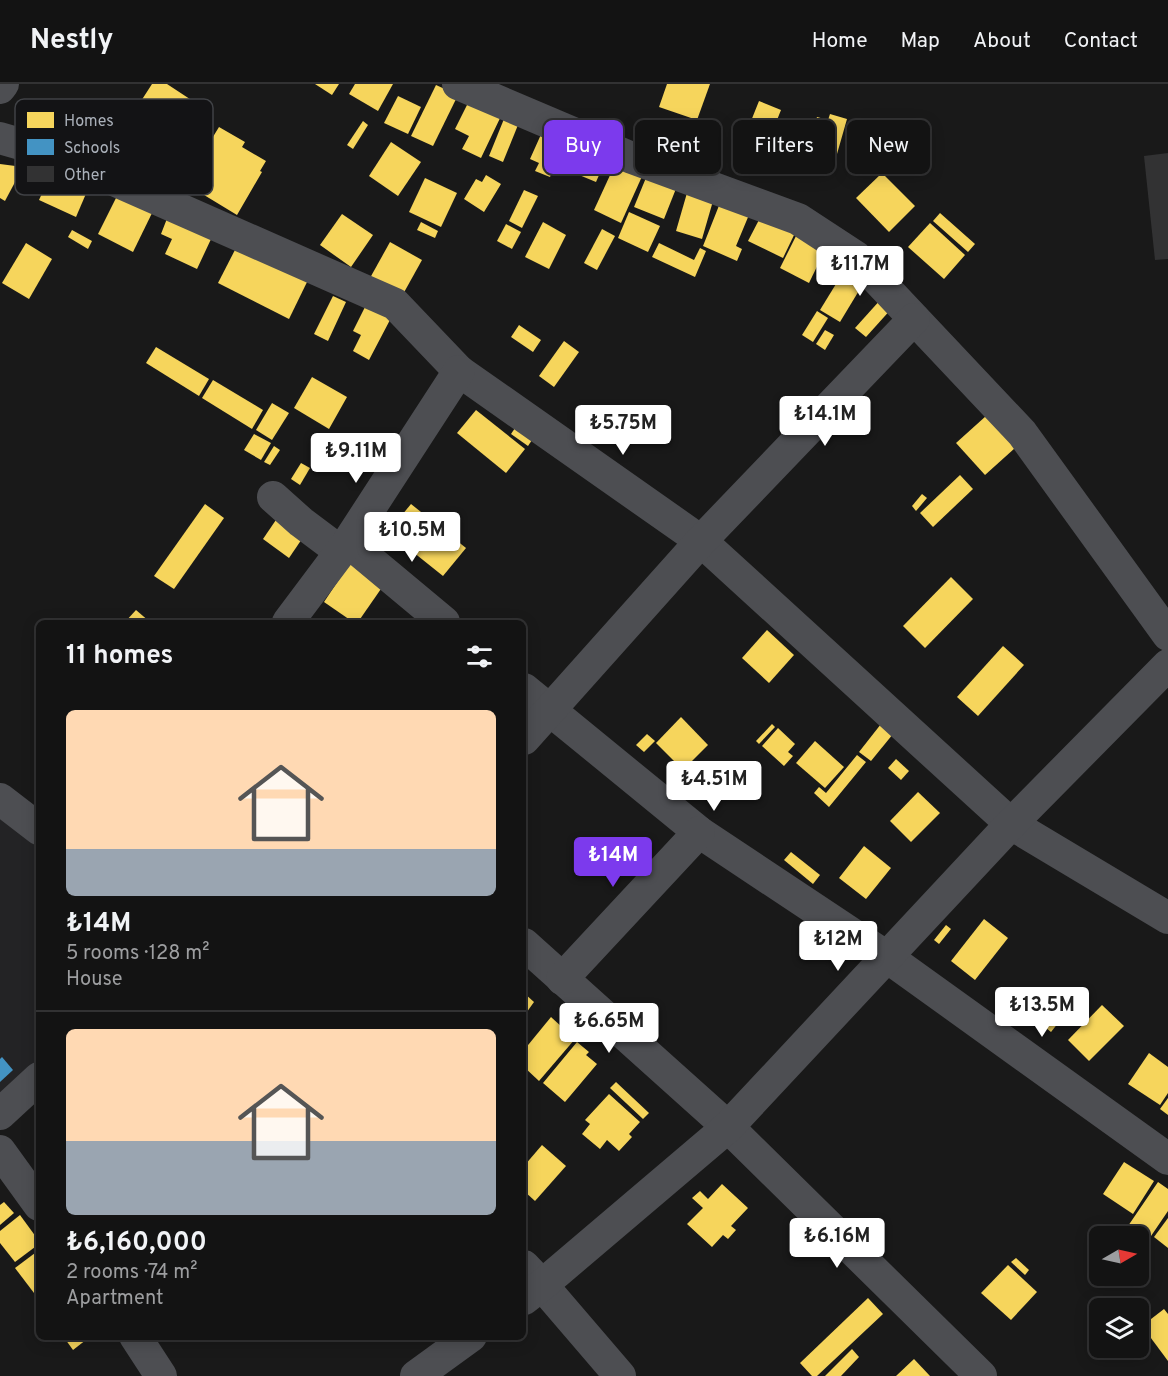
<!DOCTYPE html>
<html lang="en">
<head>
<meta charset="utf-8">
<style>
  :root { --surface:#131313; --page:#202021; --text:#f1f3f6; --muted:#9d9ea0; --line:#323233; --accent:#7c3aed }
  body { margin:0; font-family:Overpass,sans-serif; background:var(--page); color:var(--text); height:100vh; display:flex; flex-direction:column; font-size:22px; white-space:nowrap }
  * { box-sizing:border-box; margin:0 }
  p { font-size:20px; color:var(--muted) }
  .icon { flex:none; width:33px; height:33px; fill:none; stroke:currentColor; stroke-width:2; stroke-linecap:round; stroke-linejoin:round }
  .map { position:relative; flex:1; overflow:hidden }
  .sheet { position:absolute; left:36px; top:536px; width:490px; height:720px; display:flex; flex-direction:column; background:var(--surface); border-radius:9px; box-shadow:0 3px 15px #0003,0 0 0 2px var(--line) }
  .sheet>* { flex:none }
  .top-card { position:absolute; left:544px; top:36px; width:532px; height:54px; display:flex; gap:12px }
  .needle { width:39px; rotate:81deg }
  .buttons { position:absolute; left:1089px; top:1142px; display:grid; gap:12px }
  .buttons a { display:grid; place-items:center; width:60px; height:60px; border-radius:9px; background:var(--surface); box-shadow:0 3px 15px #0003,0 0 0 2px var(--line); font-size:30px }
  .price { position:absolute; translate:-50% -51px; padding:0 14px; border-radius:6px; background:#fff; color:#222; font-size:20px; line-height:39px; filter:drop-shadow(0 2px 3px #0008) }
  .price::after { content:''; position:absolute; left:50%; top:36px; width:18px; height:14px; margin-left:-9px; background:inherit; clip-path:polygon(0 0,100% 0,50% 100%) }
  .price.current { background:var(--accent); color:#fff }
  ul { padding:0; list-style:none }
  li { display:grid; align-content:center; gap:12px; height:318px; padding:0 30px }
  li+li { border-top:2px solid var(--line) }
  li span { display:grid; place-items:center; height:186px; border-radius:9px; color:#555 }
  li>.icon { margin-inline-start:auto }
  span .icon { width:108px; height:108px; fill:#fffc; stroke-width:1 }
  li b { font-size:26px }
  h2 { display:flex; justify-content:space-between; align-items:center; height:72px; padding:0 30px; font-size:26px }
  .pill { padding:0 21px; border-radius:9px; background:var(--surface); box-shadow:0 3px 15px #0003,0 0 0 2px var(--line); font-size:21px; line-height:54px }
  .pill.current { background:var(--accent); color:#fff }
  header { display:flex; align-items:center; gap:36px; box-sizing:border-box; height:84px; padding:0 30px; background:var(--surface); border-bottom:2px solid var(--line) }
  header strong { font-size:28px }
  nav { display:flex; gap:33px; margin-inline-start:auto; font-size:21px }
  .map>svg:first-child { display:block }
  .built { fill:#232325 }
  .homes { fill:#f6d55c }
  .schools { fill:#4393c3 }
  .building { fill:#323233 }
  .lines { fill:none; stroke-linecap:round; stroke-linejoin:round }
  .minor { stroke:#4d4e52; stroke-width:32 }
  .key { fill:#131315; stroke:#404246; stroke-width:1.5 }
  .key-label { font-size:16px; fill:#aab0b9 }
</style>
</head>
<body>
<header>
<strong>Nestly</strong>
<nav><a>Home</a><a>Map</a><a>About</a><a>Contact</a></nav>
</header>
<div class="map">
<svg width="1168" height="1292" viewBox="0 0 1168 1292">
  <rect width="100%" height="100%" fill="#191919"/>
  <polygon class="built" points="0,722 39,748 39,982 0,1015"/>
  <g class="homes">
    <polygon points="152,0 167,0 205,25 201,32 204,34 184,65 132,31"/>
    <polygon points="315,0 339,0 332,11"/>
    <polygon points="355,0 393,0 378,27 349,10"/>
    <polygon points="667,0 710,0 697,36 659,23"/>
    <polygon points="436,1 458,11 433,62 411,52"/>
    <polygon points="398,12 421,23 408,50 384,39"/>
    <polygon points="470,15 502,30 481,74 462,65 469,52 455,45"/>
    <polygon points="759,17 781,26 771,51 749,42"/>
    <polygon points="506,30 520,36 503,78 489,72"/>
    <polygon points="830,30 847,35 835,77 806,69 817,33 828,36"/>
    <polygon points="363,37 368,41 353,65 347,61"/>
    <polygon points="219,43 245,58 242,63 266,77 260,87 262,88 237,131 181,97 204,58 208,61"/>
    <polygon points="543,46 566,56 550,93 535,87 539,79 530,75"/>
    <polygon points="391,58 421,78 398,112 369,92"/>
    <polygon points="578,60 607,73 596,98 567,86"/>
    <polygon points="617,76 644,88 621,139 594,126"/>
    <polygon points="0,80 23,83 5,117 0,114"/>
    <polygon points="55,81 91,98 76,133 39,116"/>
    <polygon points="650,84 679,97 664,135 634,123"/>
    <polygon points="882,89 915,122 889,148 856,114"/>
    <polygon points="486,91 501,100 484,128 464,115 476,95 482,98"/>
    <polygon points="425,94 457,109 441,143 409,128"/>
    <polygon points="689,102 715,110 702,155 676,147"/>
    <polygon points="524,106 538,112 522,144 509,137"/>
    <polygon points="119,108 154,125 133,168 98,150"/>
    <polygon points="722,114 751,126 736,162 742,165 737,177 703,162"/>
    <polygon points="629,128 660,142 648,168 618,154"/>
    <polygon points="940,129 975,160 968,168 933,137"/>
    <polygon points="342,130 373,151 351,183 320,161"/>
    <polygon points="168,132 212,153 197,185 165,170 172,155 161,150"/>
    <polygon points="761,132 795,149 783,174 748,157"/>
    <polygon points="421,138 438,147 435,154 417,146"/>
    <polygon points="543,138 566,151 549,185 525,173"/>
    <polygon points="930,139 965,171 944,195 908,163"/>
    <polygon points="506,140 521,148 512,165 497,157"/>
    <polygon points="800,144 829,158 809,199 780,184"/>
    <polygon points="602,145 615,152 597,186 584,179"/>
    <polygon points="72,146 92,157 88,165 68,153"/>
    <polygon points="390,158 422,176 402,212 370,194"/>
    <polygon points="26,159 52,175 29,215 2,199"/>
    <polygon points="659,159 694,176 700,164 706,167 695,193 652,173"/>
    <polygon points="238,160 308,196 289,235 218,199"/>
    <polygon points="847,182 866,195 840,238 820,226"/>
    <polygon points="333,212 346,218 328,257 314,250"/>
    <polygon points="882,214 893,223 866,253 855,244"/>
    <polygon points="366,221 391,234 369,276 353,267 361,251 353,247"/>
    <polygon points="817,227 828,234 813,258 802,251"/>
    <polygon points="519,241 541,256 533,268 511,253"/>
    <polygon points="825,246 834,251 825,266 816,260"/>
    <polygon points="564,257 579,268 554,303 539,292"/>
    <polygon points="156,263 209,295 199,312 146,279"/>
    <polygon points="312,293 347,313 329,345 294,324"/>
    <polygon points="213,296 263,326 252,345 202,314"/>
    <polygon points="272,319 289,329 272,356 256,346"/>
    <polygon points="476,326 525,365 506,389 457,349"/>
    <polygon points="986,332 1015,364 985,391 956,359"/>
    <polygon points="517,341 534,353 528,362 511,350"/>
    <polygon points="254,350 271,359 261,376 244,366"/>
    <polygon points="274,362 280,366 270,381 264,378"/>
    <polygon points="301,379 310,384 300,401 291,395"/>
    <polygon points="960,391 973,405 933,443 920,429"/>
    <polygon points="922,410 927,414 916,427 912,422"/>
    <polygon points="205,420 224,434 174,505 154,492"/>
    <polygon points="411,420 466,464 443,492 388,448"/>
    <polygon points="280,430 306,449 289,474 263,455"/>
    <polygon points="350,479 383,502 358,538 353,538 324,518"/>
    <polygon points="951,493 973,515 925,564 903,542"/>
    <polygon points="136,526 150,538 125,538"/>
    <polygon points="767,546 794,571 769,599 742,574"/>
    <polygon points="1003,562 1024,581 978,632 957,613"/>
    <polygon points="681,633 708,661 683,686 656,659"/>
    <polygon points="772,640 775,643 759,660 756,657"/>
    <polygon points="881,640 893,650 871,677 859,668"/>
    <polygon points="778,644 795,660 788,668 793,672 784,682 762,662"/>
    <polygon points="647,650 655,657 644,668 636,661"/>
    <polygon points="815,657 844,683 825,704 796,679"/>
    <polygon points="857,671 866,678 829,723 814,709 819,703 826,709"/>
    <polygon points="896,675 909,687 901,696 888,684"/>
    <polygon points="918,708 940,729 911,758 890,737"/>
    <polygon points="864,762 891,784 866,815 839,794"/>
    <polygon points="791,768 820,791 813,800 784,776"/>
    <polygon points="984,835 1008,854 975,896 951,877"/>
    <polygon points="946,841 951,845 939,860 934,856"/>
    <polygon points="1048,907 1070,924 1051,948 1029,930"/>
    <polygon points="524,909 534,918 524,932"/>
    <polygon points="1102,921 1124,942 1089,977 1068,956"/>
    <polygon points="551,933 575,955 539,997 524,983 524,966"/>
    <polygon points="577,958 589,968 586,971 597,980 565,1018 543,999"/>
    <polygon points="1149,969 1168,983 1168,1009 1160,1021 1128,1000"/>
    <polygon points="616,998 649,1029 643,1035 610,1004"/>
    <polygon points="609,1010 640,1038 629,1050 632,1053 619,1067 607,1056 600,1065 582,1050 590,1040 585,1036"/>
    <polygon points="1168,1014 1168,1031 1160,1025"/>
    <polygon points="542,1061 566,1082 535,1117 524,1107 524,1082"/>
    <polygon points="1124,1078 1154,1097 1133,1130 1103,1110"/>
    <polygon points="1158,1098 1168,1105 1168,1127 1151,1152 1145,1148 1142,1152 1128,1142"/>
    <polygon points="722,1100 748,1124 731,1142 736,1146 728,1155 723,1151 712,1163 687,1140 703,1124 692,1114 700,1107 708,1115"/>
    <polygon points="4,1118 14,1129 0,1141 0,1121"/>
    <polygon points="20,1131 39,1157 39,1160 15,1178 0,1159 0,1147"/>
    <polygon points="1168,1134 1168,1164 1154,1153"/>
    <polygon points="39,1166 39,1205 34,1209 15,1184"/>
    <polygon points="1016,1174 1029,1186 1025,1191 1011,1178"/>
    <polygon points="1138,1180 1145,1187 1128,1203 1119,1194 1122,1191 1138,1191"/>
    <polygon points="1008,1181 1037,1208 1011,1236 981,1209"/>
    <polygon points="868,1214 883,1230 817,1292 812,1292 800,1279"/>
    <polygon points="1164,1225 1168,1230 1168,1277 1142,1242"/>
    <polygon points="63,1252 91,1252 73,1266"/>
    <polygon points="852,1265 859,1273 841,1292 825,1292"/>
    <polygon points="914,1275 930,1292 896,1292"/>
  </g>
  <polygon class="schools" points="2,973 13,986 0,998 0,975"/>
  <polygon class="building" points="1168,69 1168,175 1155,176 1144,72"/>
  <g class="lines">
    <g class="minor">
      <polyline points="458,0 632,74 798,135 856,173 1022,349 1168,551"/>
      <polyline points="0,4 3,0"/>
      <polyline points="0,54 55,70 395,220 459,287 701,457 1011,740 1168,834"/>
      <polyline points="273,413 301,438 341,468"/>
      <polyline points="348,458 444,538"/>
      <polyline points="288,538 348,458 459,287"/>
      <polyline points="524,605 699,748 887,873 1168,1075"/>
      <polyline points="524,655 701,457 914,235"/>
      <polyline points="0,715 39,745"/>
      <polyline points="524,860 728,1043 981,1292"/>
      <polyline points="562,895 699,748"/>
      <polyline points="0,1030 39,994"/>
      <polyline points="0,1067 39,1121"/>
      <polyline points="524,1182 542,1201 620,1292"/>
      <polyline points="524,1215 542,1201 728,1043 1011,740 1168,581"/>
      <polyline points="135,1252 161,1292"/>
      <polyline points="416,1292 471,1252"/>
    </g>
  </g>
  <rect x="15" y="15" width="198" height="96" rx="9" class="key"/>
  <rect x="27" y="28" width="27" height="16" fill="#f6d55c"/>
  <rect x="27" y="55" width="27" height="16" fill="#4393c3"/>
  <rect x="27" y="82" width="27" height="16" fill="#323233"/>
  <g class="key-label">
    <text x="64" y="42">Homes</text>
    <text x="64" y="69">Schools</text>
    <text x="64" y="96">Other</text>
  </g>
</svg>
<div class="buttons">
<a><svg class="needle" viewBox="-14 -14 28 28"><path d="M0-13l5 13h-10z" fill="#e53935"/><path d="M0 13l5-13h-10z" fill="#9d9ea0"/></svg></a>
<a><svg class="icon" aria-label="layers" viewBox="0 0 24 24"><path d="M12 4l9 5-9 5-9-5zM3 14l9 5 9-5"/></svg></a>
</div>
<b class="price" style="left:860px;top:213px">₺11.7M</b>
<b class="price" style="left:825px;top:363px">₺14.1M</b>
<b class="price" style="left:623px;top:372px">₺5.75M</b>
<b class="price" style="left:356px;top:400px">₺9.11M</b>
<b class="price" style="left:412px;top:479px">₺10.5M</b>
<b class="price" style="left:714px;top:728px">₺4.51M</b>
<b class="price current" style="left:613px;top:804px">₺14M</b>
<b class="price" style="left:838px;top:888px">₺12M</b>
<b class="price" style="left:1042px;top:954px">₺13.5M</b>
<b class="price" style="left:609px;top:970px">₺6.65M</b>
<b class="price" style="left:837px;top:1185px">₺6.16M</b>
<div class="top-card">
<a class="pill current">Buy</a>
<a class="pill">Rent</a>
<a class="pill">Filters</a>
<a class="pill">New</a>
</div>
<section class="sheet">
<h2>11 homes<svg class="icon" aria-label="filters" viewBox="0 0 24 24"><path d="M4 7h16M4 17h16"/><circle cx="9" cy="7" r="2"/><circle cx="15" cy="17" r="2"/></svg></h2>
<ul>
<li><span style="background:linear-gradient(#ffd9b3 75%,#9aa5b1 0)"><svg class="icon" aria-label="home" viewBox="0 0 24 24"><path d="M3 11l9-7 9 7M6 9v11h12V9"/></svg></span><div><b>₺14M</b><p>5 rooms · 128 m²</p><p>House</p></div></li>
<li><span style="background:linear-gradient(#ffd9b3 60%,#9aa5b1 0)"><svg class="icon" aria-label="home" viewBox="0 0 24 24"><path d="M3 11l9-7 9 7M6 9v11h12V9"/></svg></span><div><b>₺6,160,000</b><p>2 rooms · 74 m²</p><p>Apartment</p></div></li>
</ul>
</section>
</div>
</body>
</html>
